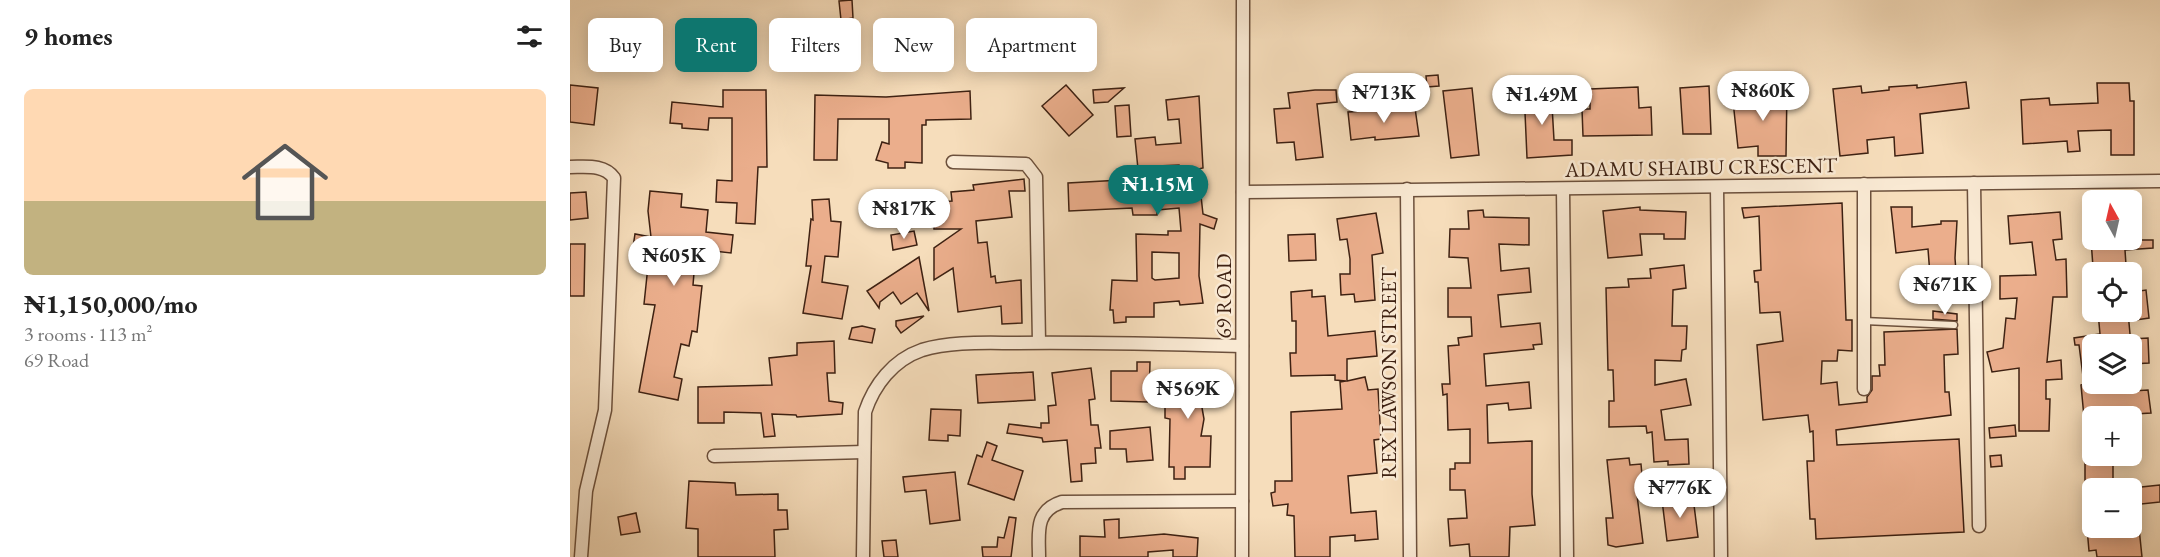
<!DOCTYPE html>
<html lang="en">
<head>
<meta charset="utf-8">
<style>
  :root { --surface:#fff; --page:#f6f6f6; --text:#222; --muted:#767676; --accent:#0f766e }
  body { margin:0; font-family:"EB Garamond",serif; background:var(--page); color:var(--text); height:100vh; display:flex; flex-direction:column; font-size:22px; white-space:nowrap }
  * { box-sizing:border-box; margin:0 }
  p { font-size:20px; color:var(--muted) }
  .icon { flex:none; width:33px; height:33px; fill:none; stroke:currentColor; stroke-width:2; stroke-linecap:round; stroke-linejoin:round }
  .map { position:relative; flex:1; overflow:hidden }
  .details { display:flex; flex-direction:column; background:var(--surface); width:570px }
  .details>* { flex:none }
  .banner { position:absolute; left:18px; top:18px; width:570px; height:54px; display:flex; gap:12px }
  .needle { width:39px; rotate:352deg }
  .fabs { position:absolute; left:1512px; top:190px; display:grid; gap:12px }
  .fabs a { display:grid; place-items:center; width:60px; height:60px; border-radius:9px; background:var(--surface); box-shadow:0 3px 15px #0003; font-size:30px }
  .price { position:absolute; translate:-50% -51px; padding:0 14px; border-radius:21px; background:#fff; color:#222; font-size:20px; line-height:39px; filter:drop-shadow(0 2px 3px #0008) }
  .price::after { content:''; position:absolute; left:50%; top:36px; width:18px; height:14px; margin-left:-9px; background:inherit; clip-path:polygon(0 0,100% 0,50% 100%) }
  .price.current { background:var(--accent); color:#fff }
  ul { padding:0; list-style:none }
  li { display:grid; align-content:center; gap:12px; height:318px; padding:0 24px }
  li span { display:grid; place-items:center; height:186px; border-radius:9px; color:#555 }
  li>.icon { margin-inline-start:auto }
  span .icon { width:108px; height:108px; fill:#fffc; stroke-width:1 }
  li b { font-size:26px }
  h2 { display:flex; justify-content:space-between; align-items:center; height:72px; padding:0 24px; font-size:26px }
  .tag { padding:0 21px; border-radius:9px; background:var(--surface); box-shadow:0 3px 15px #0003; font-size:21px; line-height:54px }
  .tag.current { background:var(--accent); color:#fff }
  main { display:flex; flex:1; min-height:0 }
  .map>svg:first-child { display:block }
  .building { fill:#ebae8c; stroke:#3e2112; stroke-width:1.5; fill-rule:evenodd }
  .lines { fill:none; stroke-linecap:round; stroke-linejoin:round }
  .lane-casing { stroke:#6c503c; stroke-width:9 }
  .street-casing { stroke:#6c503c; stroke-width:15 }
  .lane { stroke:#f9e9d3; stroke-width:6 }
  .street { stroke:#f9e9d3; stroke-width:12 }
  .labels { text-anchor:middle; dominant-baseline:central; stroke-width:5; stroke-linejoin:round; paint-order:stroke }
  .street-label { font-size:21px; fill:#3e2112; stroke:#f9e9d3 }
</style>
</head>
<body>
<main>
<section class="details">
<h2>9 homes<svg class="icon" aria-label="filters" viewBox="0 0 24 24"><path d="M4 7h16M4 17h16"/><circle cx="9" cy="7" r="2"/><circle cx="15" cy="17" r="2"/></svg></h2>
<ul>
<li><span style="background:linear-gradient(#ffd9b3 60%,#c2b280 0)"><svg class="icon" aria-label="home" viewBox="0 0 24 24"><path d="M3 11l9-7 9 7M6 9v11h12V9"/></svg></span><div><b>₦1,150,000/mo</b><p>3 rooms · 113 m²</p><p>69 Road</p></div></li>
</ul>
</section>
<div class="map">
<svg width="1590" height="557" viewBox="0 0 1590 557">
  <rect width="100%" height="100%" fill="#f6ddbb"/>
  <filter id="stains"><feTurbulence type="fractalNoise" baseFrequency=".00333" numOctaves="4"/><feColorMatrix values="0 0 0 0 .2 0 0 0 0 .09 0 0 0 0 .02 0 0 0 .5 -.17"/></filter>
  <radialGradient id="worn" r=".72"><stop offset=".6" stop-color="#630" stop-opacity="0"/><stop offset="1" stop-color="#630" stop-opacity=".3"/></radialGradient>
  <g class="building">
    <polygon points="282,0 283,18 271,20 269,1"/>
    <polygon points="868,75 869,86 857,87 856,76"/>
    <polygon points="1396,82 1399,108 1350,114 1353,153 1325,156 1324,137 1297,140 1298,153 1270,156 1263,89 1291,86 1292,93 1319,90 1319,87 1347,85 1347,88"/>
    <polygon points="1527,83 1559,83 1560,101 1564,101 1564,155 1541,155 1541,130 1508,131 1510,151 1498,152 1497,141 1453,144 1451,100 1479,98 1480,105 1528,103"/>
    <polygon points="0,85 28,88 24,125 0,122"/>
    <polygon points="496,85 523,115 499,136 472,106"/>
    <polygon points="1139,86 1141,134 1113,134 1110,88"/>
    <polygon points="1068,87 1069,108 1081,107 1082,135 1013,136 1012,109 1020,109 1020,89"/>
    <polygon points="1188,87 1217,87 1216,156 1188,156 1188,146 1168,148 1163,101 1188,98"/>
    <polygon points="554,88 538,102 524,103 523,90"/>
    <polygon points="902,88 909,155 881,158 873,91"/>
    <polygon points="981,88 984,140 1002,140 1002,155 957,158 954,90"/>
    <polygon points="153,90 196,90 197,167 188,167 185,224 166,223 167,203 146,202 147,180 162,181 162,118 139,118 138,130 112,128 112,124 100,123 102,102 153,107"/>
    <polygon points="745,90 766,90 767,102 747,104 753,157 726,160 724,142 707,143 704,109 720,108 718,93"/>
    <polygon points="400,91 401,119 356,120 356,125 352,125 352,163 335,162 335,168 318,168 318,163 306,160 312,142 319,144 319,119 268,119 267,160 244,160 245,95 316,97"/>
    <path d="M629,96L633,168L628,169L633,214L647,219L644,229L630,224L629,276L633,303L610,305L609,301L584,303V317H556V322L544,323L543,310H540L542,280L567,281L566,234L598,235V231H611L609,208L587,210V215H563L562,208L499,211L498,183L569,179L565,139L585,137L586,145L611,143L609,119L598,120L596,100ZM609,165L611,186L590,188L588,166ZM582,252L609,253V278L585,280L582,278Z"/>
    <polygon points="559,105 561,136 547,137 545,106"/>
    <polygon points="845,108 849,136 805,140 805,137 781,140 778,112"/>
    <polygon points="454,179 455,191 439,191 442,217 406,221 408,243 417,242 421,277 425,276 426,283 451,280 452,323 432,324 431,306 388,312 383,268 364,280 364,248 391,229 364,229 363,202 382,201 381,192 404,190 403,185"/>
    <polygon points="80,191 112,194 111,207 138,210 136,232 163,235 161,253 126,249 123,285 132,286 127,332 122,331 119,346 111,344 104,377 112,379 108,400 69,392 85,305 74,304 78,266 107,268 110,245 76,249 63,247 65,234 81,237 78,211"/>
    <polygon points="16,192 18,218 0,220 0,193"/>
    <polygon points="259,199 261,221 271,222 268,257 255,256 252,282 278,286 272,319 233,313 241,266 236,266 241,219 243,220 242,200"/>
    <polygon points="1272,203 1276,320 1282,320 1282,351 1268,350 1267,361 1252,361 1251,384 1267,382 1269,405 1297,402 1297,397 1302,390 1302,376 1310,376 1309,365 1315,365 1314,332 1387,329 1388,354 1374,355 1375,392 1379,392 1381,415 1266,430 1267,445 1389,439 1394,532 1246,539 1245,519 1240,519 1237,461 1244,461 1243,431 1240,432 1238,415 1193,420 1187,345 1213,341 1210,312 1190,313 1188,282 1185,282 1184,271 1191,270 1189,216 1174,218 1172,208"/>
    <polygon points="1070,207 1070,210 1116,212 1115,239 1094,239 1094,234 1070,234 1072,255 1038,258 1033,211"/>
    <polygon points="1321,207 1342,207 1342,227 1371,224 1371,221 1387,221 1385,258 1388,300 1362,301 1358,249 1326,253"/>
    <polygon points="913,210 914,217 959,218 959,245 929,244 931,271 959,268 961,292 928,295 931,327 970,323 972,344 963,345 964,349 914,354 916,386 959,382 961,408 939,410 938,403 917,405 918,443 962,441 962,494 965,525 940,527 939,557 900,557 899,544 880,546 878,519 897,518 895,490 880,490 880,469 885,469 885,463 900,463 900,429 878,430 877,394 873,395 872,384 880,384 878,346 889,345 888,338 902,336 901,317 878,317 878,288 901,288 898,258 879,257 880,229 899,229 898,211"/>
    <polygon points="1490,212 1492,239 1483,240 1486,260 1496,259 1497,297 1483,297 1477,362 1491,360 1492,379 1476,380 1476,399 1480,399 1479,431 1449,431 1449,368 1422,372 1417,352 1433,348 1436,318 1445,319 1447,298 1430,299 1430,276 1466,275 1462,242 1440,244 1438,216"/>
    <polygon points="806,213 813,253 802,255 805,300 785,302 784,294 771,295 770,274 780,274 780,259 777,239 770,240 767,219"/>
    <polygon points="344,231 347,245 323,250 321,235"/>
    <polygon points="745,234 746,260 719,261 718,235"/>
    <polygon points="1521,240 1583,240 1583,248 1555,250 1556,265 1523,267"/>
    <polygon points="0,244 15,244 14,296 0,296"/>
    <polygon points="349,257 359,311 347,293 331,304 323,292 310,302 309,308 297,291"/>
    <polygon points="1114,265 1116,288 1103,290 1102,326 1117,326 1116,349 1112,350 1111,361 1085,360 1085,385 1116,379 1121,405 1091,410 1095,440 1118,439 1119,464 1098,465 1098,461 1084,462 1082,432 1077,433 1076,426 1039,427 1039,401 1044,401 1043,370 1038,370 1036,288 1059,287 1058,279 1081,278 1080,269"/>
    <polygon points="742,290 742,297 755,296 758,336 805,331 807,356 777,359 777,381 795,377 798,390 808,389 811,439 804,440 807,473 778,476 781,513 806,511 808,539 785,541 785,535 760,537 760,557 725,557 724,516 717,515 718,504 703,506 701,493 705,492 705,481 722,481 721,412 772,409 770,382 776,381 765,380 765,375 721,376 720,353 726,353 726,321 722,321 721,292"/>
    <polygon points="1576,290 1579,318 1566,320 1563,292"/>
    <polygon points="1363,311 1387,314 1387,321 1363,319"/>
    <polygon points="1528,312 1558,312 1561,345 1520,345 1522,384 1561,384 1562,391 1578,390 1581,413 1514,417 1511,385 1514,384 1509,345 1505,345 1504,338 1530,334"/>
    <polygon points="354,316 331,333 326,326 326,321"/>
    <polygon points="292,326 305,329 302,343 279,339 282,328"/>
    <polygon points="1578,338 1579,363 1562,364 1562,339"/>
    <polygon points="264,341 265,373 257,373 259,401 273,403 272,414 227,417 226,415 202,414 205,436 194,437 191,413 154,412 154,423 128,423 128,387 202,385 199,358 227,355 227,343"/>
    <polygon points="567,362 580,362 579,402 541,401 541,371 567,371"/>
    <polygon points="521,368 525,399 519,400 521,425 528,425 531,448 525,448 526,463 511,464 512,481 501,482 497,440 473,442 472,438 437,433 439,424 471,428 471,423 479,423 478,406 486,405 482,373"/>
    <polygon points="600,370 641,371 641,402 631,402 634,419 631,436 641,436 640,467 615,467 615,479 604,479 604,467 599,467 600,419 595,418 595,404 599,404"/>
    <polygon points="463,372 465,400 408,403 406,375"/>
    <polygon points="361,409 391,410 390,436 378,435 378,441 359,440"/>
    <polygon points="1445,425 1446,436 1420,438 1419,428"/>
    <polygon points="580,427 583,460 557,462 556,449 540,449 540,431"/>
    <polygon points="417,442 427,446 422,460 453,471 444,500 398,484 407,455 412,457"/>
    <polygon points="1431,455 1432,466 1421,467 1420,456"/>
    <rect x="1515" y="456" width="28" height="32"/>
    <polygon points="1059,458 1060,465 1071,464 1073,486 1066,487 1073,543 1046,547 1038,545 1036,518 1043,518 1037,460"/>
    <polygon points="385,472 390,520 360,524 356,490 335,492 333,477"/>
    <polygon points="119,481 165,483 166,495 208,494 208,510 217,510 218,529 204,530 205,557 128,557 128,529 116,528"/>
    <polygon points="1590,485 1590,502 1562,505 1562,488"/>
    <polygon points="1123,497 1128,537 1097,541 1092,500"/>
    <polygon points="66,513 70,532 51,535 48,517"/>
    <polygon points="439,517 446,518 441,557 413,557 412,547 427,547 428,537 434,538"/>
    <polygon points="549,519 549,538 594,534 628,538 627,557 603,557 603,550 578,552 578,557 510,557 510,536 535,537 534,520"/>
    <polygon points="1517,528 1569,528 1572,557 1527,557 1526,550 1519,551"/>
    <polygon points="326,540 328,557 314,557 312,541"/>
  </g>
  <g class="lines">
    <g class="lane-casing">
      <polyline id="lane" points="1294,321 1384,325"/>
    </g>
    <g class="street-casing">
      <g id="street">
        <polyline points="383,162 456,164 466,177 469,342"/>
        <path d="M0,167C16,167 34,164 44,178L35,410L16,491L11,557"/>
        <polyline points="1404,183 1409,526"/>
        <polyline points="1294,184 1294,389"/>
        <polyline points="1147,187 1151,557"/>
        <polyline points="837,189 840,557"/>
        <polyline points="993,189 997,557"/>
        <polyline points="673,192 1590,181"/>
        <polyline points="144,456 294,452"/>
        <path d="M293,557L295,412C304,385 323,360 352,350C381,341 417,343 447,343C522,342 597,344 672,346"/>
        <path d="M469,557C469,533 464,511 492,502L672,501"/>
        <polyline points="672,557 673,0"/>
      </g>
    </g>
    <use href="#lane" class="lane"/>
    <use href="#street" class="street"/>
  </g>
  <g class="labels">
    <g class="street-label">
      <text transform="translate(1131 167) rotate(-1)">ADAMU SHAIBU CRESCENT</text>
      <text transform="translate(653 296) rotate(-90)">69 ROAD</text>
      <text transform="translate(818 373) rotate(-90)">REX LAWSON STREET</text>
    </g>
  </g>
  <rect width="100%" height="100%" filter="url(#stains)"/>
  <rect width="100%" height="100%" fill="url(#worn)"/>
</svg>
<div class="fabs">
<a><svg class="needle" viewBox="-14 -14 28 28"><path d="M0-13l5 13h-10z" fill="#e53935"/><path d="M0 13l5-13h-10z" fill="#767676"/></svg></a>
<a><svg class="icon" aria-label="locate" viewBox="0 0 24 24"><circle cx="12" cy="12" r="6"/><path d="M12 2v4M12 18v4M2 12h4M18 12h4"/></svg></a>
<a><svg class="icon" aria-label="layers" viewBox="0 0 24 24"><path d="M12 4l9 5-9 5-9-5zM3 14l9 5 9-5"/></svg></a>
<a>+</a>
<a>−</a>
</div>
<b class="price" style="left:1193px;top:122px">₦860K</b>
<b class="price" style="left:814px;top:124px">₦713K</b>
<b class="price" style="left:972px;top:126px">₦1.49M</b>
<b class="price current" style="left:588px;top:216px">₦1.15M</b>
<b class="price" style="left:334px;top:240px">₦817K</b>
<b class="price" style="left:104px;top:287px">₦605K</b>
<b class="price" style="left:1375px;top:316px">₦671K</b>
<b class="price" style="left:618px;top:420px">₦569K</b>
<b class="price" style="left:1110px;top:519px">₦776K</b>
<div class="banner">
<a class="tag">Buy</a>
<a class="tag current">Rent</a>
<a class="tag">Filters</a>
<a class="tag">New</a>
<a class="tag">Apartment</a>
</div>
</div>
</main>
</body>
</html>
